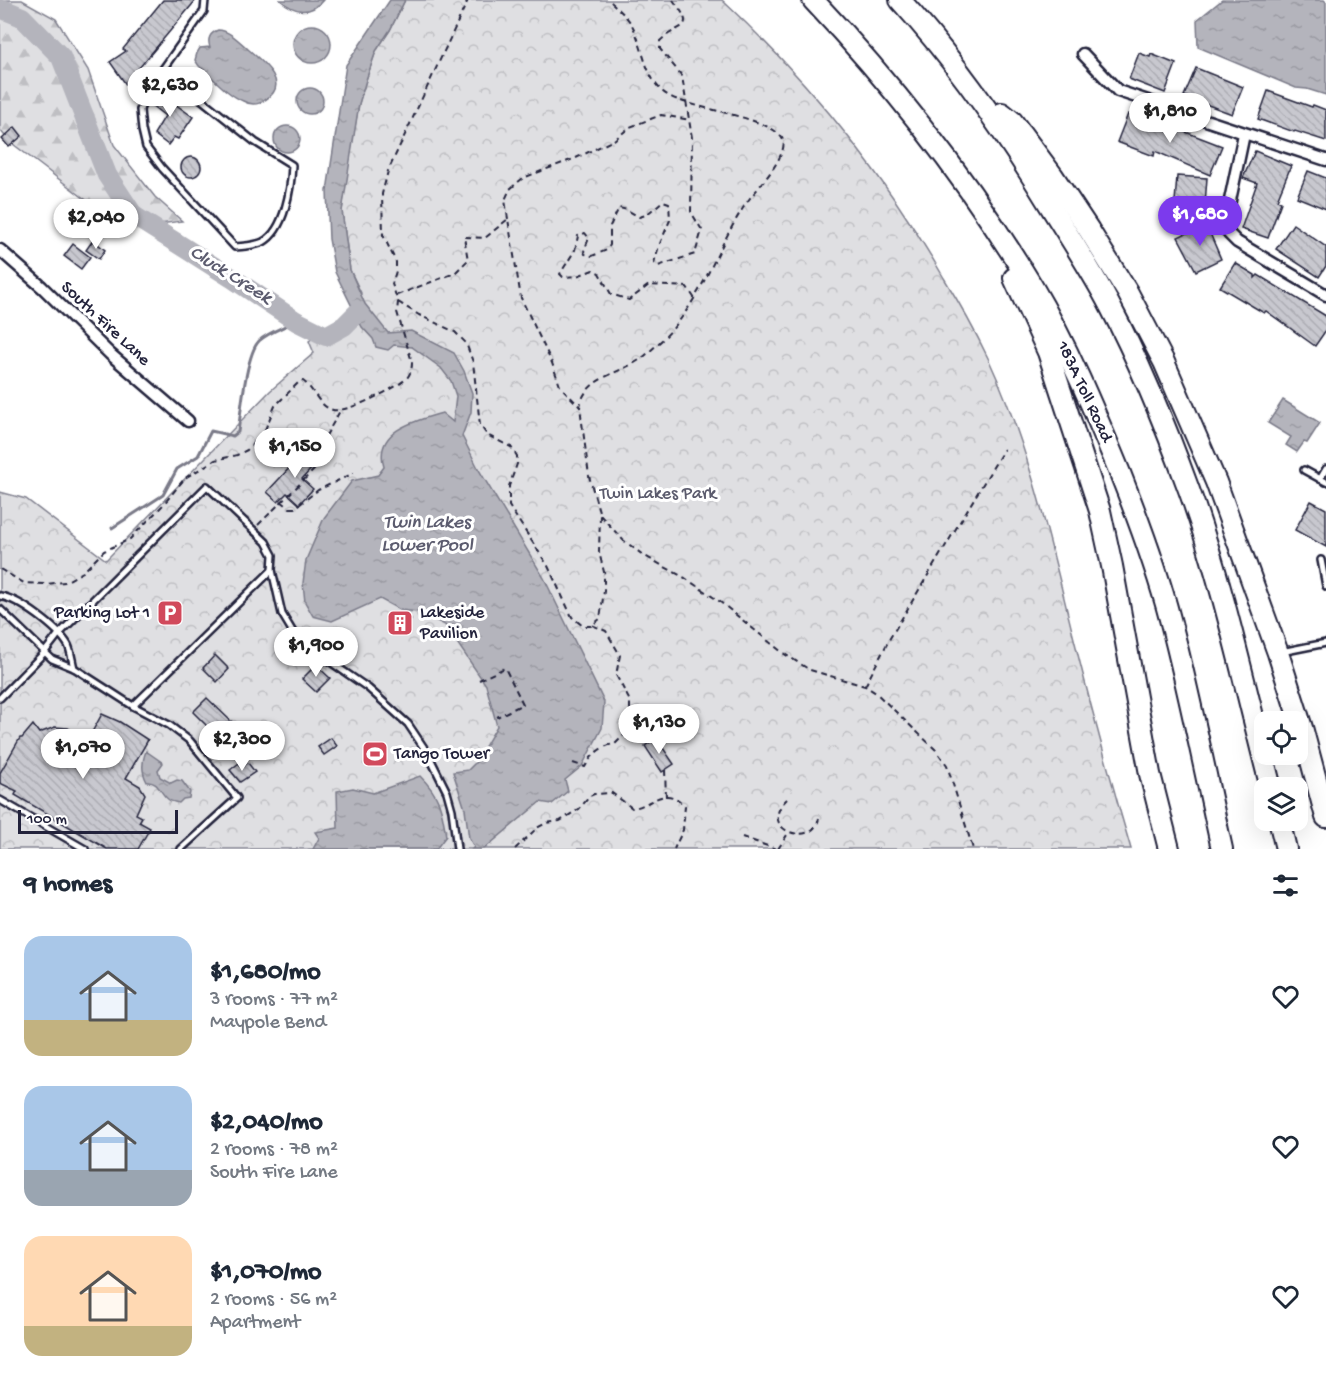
<!DOCTYPE html>
<html lang="en">
<head>
<meta charset="utf-8">
<style>
  :root { --surface:#fff; --page:#f6f6f7; --text:#1f2937; --muted:#747a83; --accent:#7c3aed }
  body { margin:0; font-family:"Gochi Hand",sans-serif; background:var(--page); color:var(--text); height:100vh; display:flex; flex-direction:column; font-size:22px; white-space:nowrap }
  * { box-sizing:border-box; margin:0 }
  p { font-size:20px; color:var(--muted) }
  .icon { flex:none; width:33px; height:33px; fill:none; stroke:currentColor; stroke-width:2; stroke-linecap:round; stroke-linejoin:round }
  .map { position:relative; height:849px; overflow:hidden }
  .sheet { display:flex; flex-direction:column; background:var(--surface); flex:1 }
  .sheet>* { flex:none }
  .buttons { position:absolute; left:1254px; top:711px; display:grid; gap:12px }
  .buttons a { display:grid; place-items:center; width:54px; height:54px; border-radius:12px; background:var(--surface); box-shadow:0 6px 24px #0002; font-size:30px }
  .scale { position:absolute; left:18px; bottom:15px; width:160px; box-sizing:border-box; padding-left:6px; border:3px solid #22223b; border-top:0; font-size:16px; line-height:21px; white-space:nowrap; color:#22223b; -webkit-text-stroke:4px #fff; paint-order:stroke }
  .price { position:absolute; translate:-50% -51px; padding:0 14px; border-radius:21px; background:#fff; color:#222; font-size:20px; line-height:39px; filter:drop-shadow(0 2px 3px #0008) }
  .price::after { content:''; position:absolute; left:50%; top:36px; width:18px; height:14px; margin-left:-9px; background:inherit; clip-path:polygon(0 0,100% 0,50% 100%) }
  .price.current { background:var(--accent); color:#fff }
  ul { padding:0; list-style:none }
  li { display:flex; align-items:center; gap:18px; height:150px; padding:0 24px }
  li span { display:grid; place-items:center; flex:none; width:168px; height:120px; border-radius:18px; color:#555 }
  li>.icon { margin-inline-start:auto }
  span .icon { width:72px; height:72px; fill:#fffc; stroke-width:1 }
  li b { font-size:26px }
  h2 { display:flex; justify-content:space-between; align-items:center; height:72px; padding:0 24px; font-size:26px }
  .map>svg:first-child { display:block }
  .forest { fill:url(#forest-firs); stroke:#80808e; stroke-width:1.5 }
  .park { fill:url(#park-crowns); stroke:#80808e; stroke-width:1.5 }
  .water { fill:url(#water-ripples); stroke:#7a7a88; stroke-width:1.5 }
  .lines { fill:none; stroke-linecap:round; stroke-linejoin:round }
  .stream { stroke:#7a7a88; stroke-width:3 }
  .river { stroke:#b4b4bc; stroke-width:20 }
  .building { fill:url(#building-back-hatch); stroke:#22223b; stroke-width:1.5 }
  .service-casing { stroke:#22223b; stroke-width:10 }
  .minor-casing { stroke:#22223b; stroke-width:15 }
  .motorway-casing { stroke:#22223b; stroke-width:24 }
  .path { stroke:#22223b; stroke-width:2; stroke-dasharray:6 4.5; stroke-linecap:butt }
  .service { stroke:#fff; stroke-width:5 }
  .minor { stroke:#fff; stroke-width:10 }
  .motorway { stroke:#fff; stroke-width:20 }
  .labels { text-anchor:middle; dominant-baseline:central; stroke-width:6; stroke-linejoin:round; paint-order:stroke }
  .street-label { font-size:18px; fill:#22223b; stroke:#fff }
  .park-label { font-size:18px; fill:#5b5b6d; stroke:#fff }
  .poi-label { font-size:18px; fill:#22223b; stroke:#fff; text-anchor:start }
  .water-label { font-size:20px; font-style:italic; fill:#5c5c6f; stroke:#fff }
</style>
</head>
<body>
<div class="map">
<svg width="1326" height="849" viewBox="0 0 1326 849">
  <defs>
    <pattern id="forest-firs" width="22" height="20" patternUnits="userSpaceOnUse" patternTransform="scale(1.5)"><rect width="22" height="20" fill="#dfdfe2"/><path d="M5 1l3.5 6h-7zM16 11l3.5 6h-7z" fill="#bfbfc3"/></pattern>
    <pattern id="park-crowns" width="20" height="18" patternUnits="userSpaceOnUse" patternTransform="scale(1.5)"><rect width="20" height="18" fill="#dfdfe2"/><path d="M2 6a3 3 0 1 1 6 0M12 15a3 3 0 1 1 6 0" fill="none" stroke="#bfbfc3"/></pattern>
    <pattern id="water-ripples" width="26" height="14" patternUnits="userSpaceOnUse" patternTransform="scale(1.5)"><rect width="26" height="14" fill="#b4b4bc"/><path d="M2 4q2-2 4 0t4 0M15 11q2-2 4 0t4 0" fill="none" stroke="#9a9aa2"/></pattern>
    <pattern id="building-back-hatch" width="6" height="6" patternUnits="userSpaceOnUse" patternTransform="scale(1.5)"><rect width="6" height="6" fill="#c8c8cf"/><path d="M-1 5l2 2M0 0l6 6M5-1l2 2" fill="none" stroke="#acacb3"/></pattern>
  </defs>
  <rect width="100%" height="100%" fill="#fff"/>
  <filter id="ink" filterUnits="userSpaceOnUse"><feTurbulence type="fractalNoise" baseFrequency=".0167" numOctaves="2"/><feDisplacementMap in="SourceGraphic" scale="12" xChannelSelector="R" yChannelSelector="G"/><feConvolveMatrix kernelMatrix="1 2 1 2 8 2 1 2 1" color-interpolation-filters="sRGB"/></filter>
  <g filter="url(#ink)">
    <polygon class="forest" points="0,0 22,0 56,19 88,70 114,145 155,197 182,221 114,230 98,209 9,141 0,130"/>
    <path class="park" d="M405,0H722C810,82 884,174 944,278C960,304 975,331 988,358C1029,446 1050,541 1073,635C1091,707 1110,778 1131,849H0V492L26,499L106,560L270,391L314,353L309,341L354,308L361,293L350,270L342,211L348,168L359,103L366,80L376,51L390,30Z"/>
    <g class="water">
      <path d="M280,0H323C310,16 294,12 280,0Z"/>
      <path d="M390,0H405L390,30L376,51L366,80L359,104L342,211L350,270L365,304L388,333L411,331L454,353L464,371L472,393L471,412L462,436L479,470L544,578L604,702L602,728L582,766L565,780L568,791L552,804L540,802L484,849H472L474,847L469,838L465,809L453,772L468,770L476,762L497,726L486,685L445,625L419,612L400,610L380,599L332,621L313,616L305,602L303,583L306,560L324,518L352,481L378,475L384,467C373,431 414,421 442,413L453,422L456,396L451,381L441,368L412,347L394,345L388,350L376,347L373,339L362,327L335,272L329,239L327,191L346,65Z"/>
      <polygon points="1222,0 1324,0 1326,2 1326,95 1307,89 1296,88 1198,47 1197,20"/>
      <circle cx="312" cy="44" r="19"/>
      <path d="M218,30C229,30 240,42 248,49C262,61 292,84 265,100C258,105 250,105 243,101C226,94 213,77 199,66L195,60L197,53L200,48L210,47C207,39 210,33 218,30Z"/>
      <circle cx="310" cy="101" r="13"/>
      <circle cx="287" cy="139" r="13"/>
      <polygon points="1283,400 1320,423 1307,443 1304,442 1297,452 1286,445 1291,437 1268,423"/>
      <path d="M146,751L163,763L158,770L160,777L171,783L177,780L182,781L190,792L189,798L183,799L179,803C175,802 172,802 169,800C160,794 159,781 147,782C141,771 142,762 146,751Z"/>
      <path d="M420,776C440,796 442,809 446,836L436,849H313L319,838L315,832L338,828L337,791L353,788L373,793Z"/>
    </g>
    <g class="lines">
      <path class="stream" d="M112,528L163,495L177,469L198,456L211,431L233,436L238,432C241,412 246,354 259,341C269,332 285,327 296,321"/>
      <polyline class="river" points="0,8 22,17 61,57 107,175 134,216 232,278 296,321 326,336 344,326 357,313"/>
    </g>
    <g class="building">
      <polygon points="163,0 196,0 134,74 137,78 127,86 110,62 126,51 123,49"/>
      <polygon points="1139,53 1150,57 1151,54 1176,64 1165,93 1129,79"/>
      <polygon points="1196,68 1243,87 1232,114 1184,96"/>
      <polygon points="163,90 174,98 171,101 193,117 178,139 174,137 168,145 154,134 165,116 151,105"/>
      <polygon points="1268,91 1312,107 1313,105 1326,110 1326,141 1295,131 1294,132 1258,119"/>
      <polygon points="1128,114 1169,130 1170,126 1222,146 1210,175 1155,151 1154,156 1117,142"/>
      <polygon points="15,127 22,136 9,147 2,139"/>
      <polygon points="1255,151 1291,166 1277,200 1281,202 1268,238 1241,229 1257,183 1243,178"/>
      <circle cx="191" cy="167" r="10"/>
      <polygon points="1308,171 1326,178 1326,209 1297,197"/>
      <polygon points="1177,176 1207,178 1204,217 1174,215"/>
      <polygon points="1206,224 1221,259 1196,271 1178,237"/>
      <polygon points="1293,224 1326,247 1326,266 1319,277 1276,249"/>
      <polygon points="93,240 105,250 99,259 86,250"/>
      <polygon points="73,244 90,257 81,269 64,256"/>
      <polygon points="1235,263 1255,275 1255,278 1258,275 1326,316 1326,330 1315,346 1266,311 1264,313 1220,287"/>
      <polygon points="308,448 320,459 302,479 313,489 299,504 287,493 278,502 267,492"/>
      <polygon points="1311,501 1326,509 1326,547 1295,530"/>
      <polygon points="393,613 411,619 406,633 388,626"/>
      <polygon points="215,655 229,669 217,682 203,668"/>
      <polygon points="316,665 330,678 316,692 302,679"/>
      <polygon points="207,698 235,725 221,740 193,712"/>
      <polygon points="102,714 120,722 148,740 126,778 140,786 145,794 136,814 142,817 139,822 150,828 138,849 107,849 15,795 17,791 0,783 0,773 20,738 22,738 33,725 39,733 55,727 68,728 78,734 86,743"/>
      <polygon points="331,738 337,746 324,755 318,747"/>
      <polygon points="656,738 674,764 662,772 645,746"/>
      <polygon points="239,763 242,767 248,763 255,772 240,782 230,770"/>
    </g>
    <g class="lines">
      <g class="service-casing">
        <g id="service">
          <path d="M163,69L255,142L292,165C291,188 285,230 263,242C255,246 243,246 235,247L162,168L146,147L142,130L140,110L146,93L204,11L205,0"/>
          <polyline points="1304,470 1326,482"/>
          <polyline points="1320,479 1326,469"/>
          <polyline points="1321,560 1326,586"/>
          <path d="M0,596C20,599 58,628 68,645C71,651 72,661 74,668"/>
          <polyline points="0,609 52,659 74,668 133,706 272,570 282,614 297,639 368,688 408,724 428,754 447,792 452,810 457,849"/>
          <polyline points="1281,652 1326,643"/>
          <polyline points="0,698 44,653 58,635 207,486 266,542 273,555 272,570"/>
          <polyline points="133,706 169,725 190,741 237,798 181,849"/>
          <polyline points="0,800 85,849"/>
        </g>
      </g>
      <g class="minor-casing">
        <g id="minor">
          <polyline points="1083,54 1118,91 1326,160"/>
          <polyline points="1244,134 1225,224 1229,234 1237,242 1326,295"/>
          <polyline points="0,250 42,287 110,354 188,421"/>
        </g>
      </g>
      <g class="motorway-casing">
        <g id="motorway">
          <path d="M813,0C895,87 970,183 1032,286C1067,345 1094,410 1120,473C1139,521 1157,569 1170,619C1190,695 1205,772 1222,849"/>
          <path d="M900,0C958,64 1007,135 1052,209C1072,241 1093,273 1110,306C1141,365 1166,427 1189,490C1224,587 1245,688 1271,788"/>
          <polyline points="1002,113 1012,121 1053,176 1089,230 1128,293 1164,362 1216,482 1278,653 1303,731 1326,817"/>
          <polyline points="1014,278 1048,352 1100,511 1112,566 1150,774 1169,849"/>
          <polyline points="1279,820 1286,849"/>
        </g>
      </g>
      <g class="path">
        <path d="M673,0C698,32 679,22 660,41V49L682,76L692,138L691,212L702,230L695,254L658,266L654,263L659,246L670,220L669,203L663,201L646,215L639,217L627,210L619,208L610,226V245L607,250L592,256L585,254L584,251L589,238L585,233L578,236L575,250L560,274L563,277L577,276L593,270L599,273L611,294L629,300L649,285L687,287L695,299"/>
        <polyline points="508,219 505,200 510,189 523,178 576,158 614,140 630,127 661,115 690,120"/>
        <polyline points="397,295 455,273 468,260 464,237 485,238 508,219 521,298 552,363 560,386 580,407"/>
        <path d="M398,302L419,315L455,332L466,343L473,362L480,425L487,435L511,447L517,456V464L509,486V506L548,566L572,617L583,626H591L600,619L604,591V572L599,552L600,515L589,476L580,407C585,374 627,374 648,353C660,342 673,330 682,317C709,280 723,235 750,198C759,187 788,155 783,140C775,118 694,109 671,97C645,84 645,51 633,27C628,17 617,8 609,0"/>
        <polyline points="281,501 290,508 295,508 318,490 354,473"/>
        <polyline points="600,515 623,540 643,555 685,578 719,601 783,653 810,670 865,686 876,693 936,750 947,765 973,849"/>
        <polyline points="258,525 319,465 324,439 340,411"/>
        <path d="M0,569L24,583L45,584L65,582L83,572L104,551L130,539L163,505L185,478L215,460L237,455L247,450L264,432L275,406L299,382L303,381C314,389 319,407 333,410C347,413 395,389 406,379C411,374 412,368 412,362L397,312L398,302L392,284L396,271V262L383,235L382,194L388,171L468,0"/>
        <polyline points="479,680 505,668 523,704 497,717"/>
        <polyline points="865,686 890,638 1004,449"/>
        <polyline points="633,726 649,743"/>
        <path d="M573,763L585,767C591,755 602,745 615,744L633,726L630,715V701L616,675L620,655L606,631L592,625"/>
        <polyline points="665,770 666,797"/>
        <path d="M787,799C755,830 814,849 819,818"/>
        <polyline points="742,837 776,849"/>
        <path d="M515,849L537,828L546,823L560,821L579,809L590,796L594,794L612,793L632,808C650,807 665,783 685,806L683,830L674,849"/>
        <polyline points="778,849 787,835"/>
      </g>
      <use href="#service" class="service"/>
      <use href="#minor" class="minor"/>
      <use href="#motorway" class="motorway"/>
    </g>
  </g>
  <defs>
    <g id="parking-square" transform="scale(1.35)"><rect x="-9" y="-9" width="18" height="18" rx="4" fill="#d1495b" stroke="#fff"/><path d="M-3.5-5.5H1a3.5 3.5 0 0 1 0 7H-1V5.5H-3.5ZM-1-3.4V-.6H.8a1.4 1.4 0 0 0 0-2.8Z" fill="#fff"/></g>
    <g id="building-square" transform="scale(1.35)"><rect x="-9" y="-9" width="18" height="18" rx="4" fill="#d1495b" stroke="#fff"/><path d="M-4-6H4V6H1V3H-1V6H-4ZM-2.5-4.3h1.7v1.8h-1.7ZM.8-4.3h1.7v1.8H.8ZM-2.5-1h1.7V.8h-1.7ZM.8-1h1.7V.8H.8Z" fill="#fff"/></g>
    <g id="stadium-square" transform="scale(1.35)"><rect x="-9" y="-9" width="18" height="18" rx="4" fill="#d1495b" stroke="#fff"/><path d="M0-5a6.5 5 0 1 0 0 10a6.5 5 0 1 0 0-10ZM-3.5-1.8h7v3.6h-7Z" fill="#fff"/></g>
  </defs>
  <g fill-rule="evenodd">
    <use href="#parking-square" x="170" y="613"/>
    <use href="#building-square" x="400" y="623"/>
    <use href="#stadium-square" x="375" y="754"/>
  </g>
  <g class="labels">
    <g class="street-label">
      <text transform="translate(105 324) rotate(43)">South Fire Lane</text>
      <text transform="translate(1084 392) rotate(65)">183A Toll Road</text>
    </g>
    <g class="park-label">
      <text x="658" y="494">Twin Lakes Park</text>
    </g>
    <g class="poi-label">
      <text x="150" y="613" text-anchor="end">Parking Lot 1</text>
      <text x="420" y="613">Lakeside<tspan x="420" dy="21">Pavilion</tspan></text>
      <text x="394" y="754">Tango Tower</text>
    </g>
    <g class="water-label">
      <text transform="translate(230 276) rotate(32)">Cluck Creek</text>
      <text x="427" y="523">Twin Lakes<tspan x="427" dy="23">Lower Pool</tspan></text>
    </g>
  </g>
</svg>
<div class="buttons">
<a><svg class="icon" aria-label="locate" viewBox="0 0 24 24"><circle cx="12" cy="12" r="6"/><path d="M12 2v4M12 18v4M2 12h4M18 12h4"/></svg></a>
<a><svg class="icon" aria-label="layers" viewBox="0 0 24 24"><path d="M12 4l9 5-9 5-9-5zM3 14l9 5 9-5"/></svg></a>
</div>
<div class="scale">100 m</div>
<b class="price" style="left:170px;top:118px">$2,630</b>
<b class="price" style="left:1170px;top:144px">$1,810</b>
<b class="price current" style="left:1200px;top:247px">$1,680</b>
<b class="price" style="left:96px;top:250px">$2,040</b>
<b class="price" style="left:295px;top:479px">$1,150</b>
<b class="price" style="left:316px;top:678px">$1,900</b>
<b class="price" style="left:659px;top:755px">$1,130</b>
<b class="price" style="left:242px;top:772px">$2,300</b>
<b class="price" style="left:83px;top:780px">$1,070</b>
</div>
<section class="sheet">
<h2>9 homes<svg class="icon" aria-label="filters" viewBox="0 0 24 24"><path d="M4 7h16M4 17h16"/><circle cx="9" cy="7" r="2"/><circle cx="15" cy="17" r="2"/></svg></h2>
<ul>
<li><span style="background:linear-gradient(#a9c7e8 70%,#c2b280 0)"><svg class="icon" aria-label="home" viewBox="0 0 24 24"><path d="M3 11l9-7 9 7M6 9v11h12V9"/></svg></span><div><b>$1,680/mo</b><p>3 rooms · 77 m²</p><p>Maypole Bend</p></div><svg class="icon" aria-label="heart" viewBox="0 0 24 24"><path d="M12 20l-8-8c-3-5 5-10 8-4 3-6 11-1 8 4z"/></svg></li>
<li><span style="background:linear-gradient(#a9c7e8 70%,#9aa5b1 0)"><svg class="icon" aria-label="home" viewBox="0 0 24 24"><path d="M3 11l9-7 9 7M6 9v11h12V9"/></svg></span><div><b>$2,040/mo</b><p>2 rooms · 78 m²</p><p>South Fire Lane</p></div><svg class="icon" aria-label="heart" viewBox="0 0 24 24"><path d="M12 20l-8-8c-3-5 5-10 8-4 3-6 11-1 8 4z"/></svg></li>
<li><span style="background:linear-gradient(#ffd9b3 75%,#c2b280 0)"><svg class="icon" aria-label="home" viewBox="0 0 24 24"><path d="M3 11l9-7 9 7M6 9v11h12V9"/></svg></span><div><b>$1,070/mo</b><p>2 rooms · 56 m²</p><p>Apartment</p></div><svg class="icon" aria-label="heart" viewBox="0 0 24 24"><path d="M12 20l-8-8c-3-5 5-10 8-4 3-6 11-1 8 4z"/></svg></li>
</ul>
</section>
</body>
</html>
